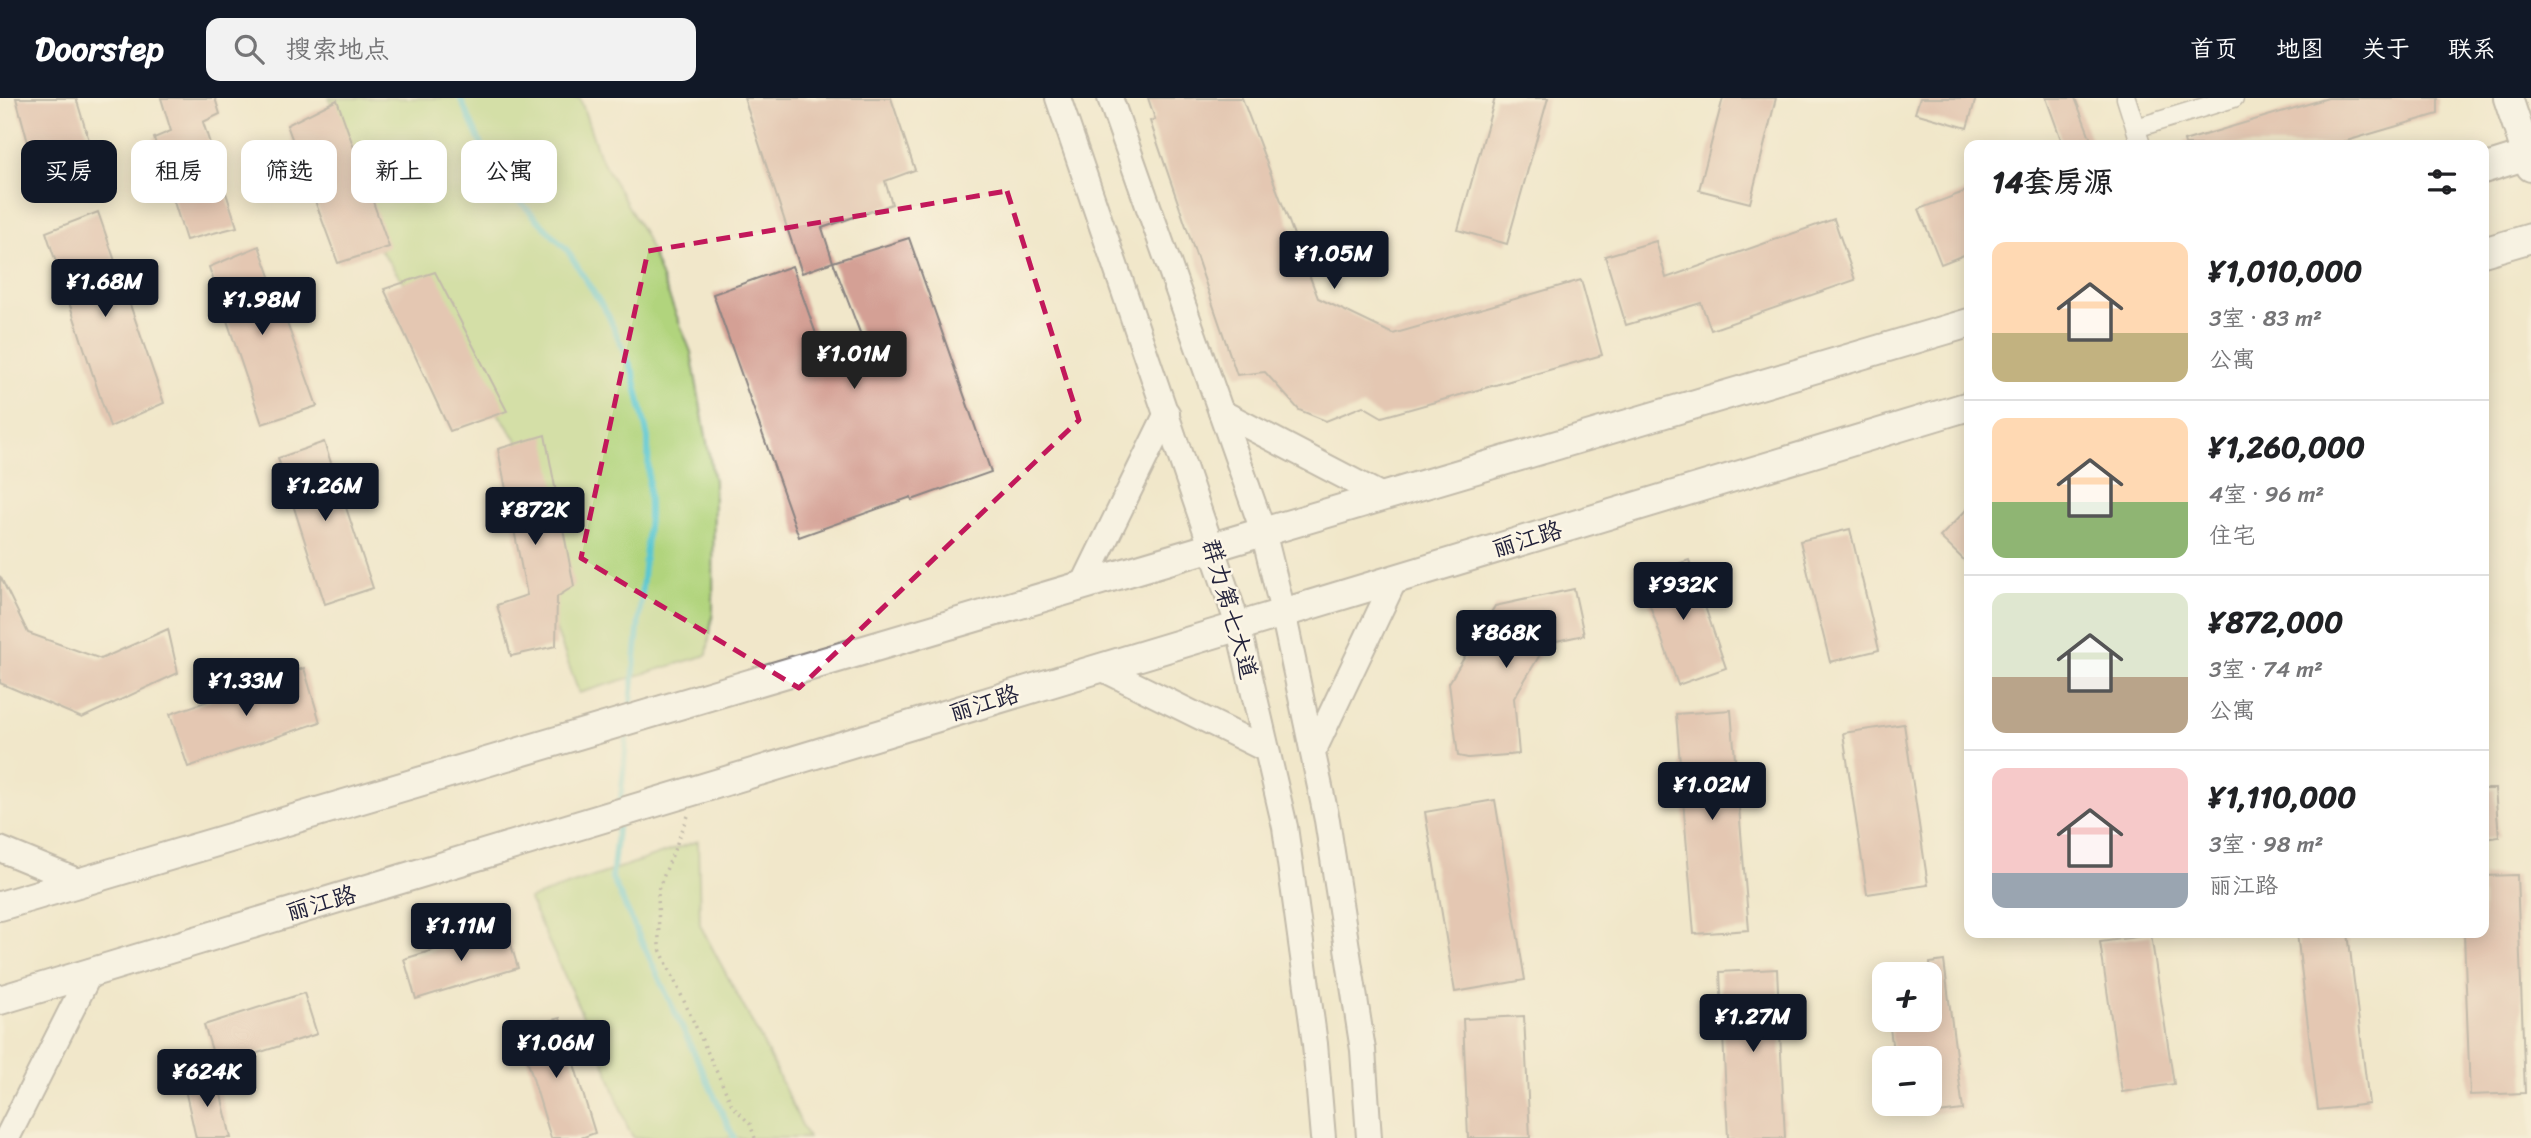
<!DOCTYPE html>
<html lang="zh">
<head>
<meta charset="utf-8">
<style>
  :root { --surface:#fff; --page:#f2f2f2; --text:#202124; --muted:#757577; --line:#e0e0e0; --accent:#111827 }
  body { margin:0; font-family:Sriracha,"LXGW WenKai TC",sans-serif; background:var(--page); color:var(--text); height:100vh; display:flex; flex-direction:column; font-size:26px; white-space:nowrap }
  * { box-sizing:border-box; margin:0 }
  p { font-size:23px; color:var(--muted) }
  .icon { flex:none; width:38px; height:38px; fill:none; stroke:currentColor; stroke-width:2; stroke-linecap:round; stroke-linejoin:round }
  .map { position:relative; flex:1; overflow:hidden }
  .details { position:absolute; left:1964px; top:42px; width:525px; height:798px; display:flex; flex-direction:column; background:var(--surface); border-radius:14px; box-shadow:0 4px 18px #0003 }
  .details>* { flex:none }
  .hud { position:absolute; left:21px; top:42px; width:665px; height:63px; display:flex; gap:14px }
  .tools { position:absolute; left:1872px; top:864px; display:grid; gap:14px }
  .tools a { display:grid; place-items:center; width:70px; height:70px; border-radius:14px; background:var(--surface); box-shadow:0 4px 18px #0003; font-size:35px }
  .price { position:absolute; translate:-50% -60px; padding:0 16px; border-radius:7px; background:var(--accent); color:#fff; font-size:23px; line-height:46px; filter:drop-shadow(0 2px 4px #0008) }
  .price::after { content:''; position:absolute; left:50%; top:42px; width:21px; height:16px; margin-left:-10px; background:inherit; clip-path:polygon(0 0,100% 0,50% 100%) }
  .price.selected { background:#222; color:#fff }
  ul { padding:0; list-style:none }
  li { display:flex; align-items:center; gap:21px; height:175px; padding:0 28px }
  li+li { border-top:2px solid var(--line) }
  li span { display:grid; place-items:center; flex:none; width:196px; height:140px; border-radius:14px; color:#555 }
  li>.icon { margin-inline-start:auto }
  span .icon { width:84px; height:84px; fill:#fffc; stroke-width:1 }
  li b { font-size:30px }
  h2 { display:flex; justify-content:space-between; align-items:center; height:84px; padding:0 28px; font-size:30px }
  .pill { padding:0 24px; border-radius:14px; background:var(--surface); box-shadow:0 4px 18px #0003; font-size:24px; line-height:63px }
  .pill.selected { background:var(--accent); color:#fff }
  header { display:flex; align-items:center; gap:42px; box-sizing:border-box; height:98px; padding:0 35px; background:var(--accent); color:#fff }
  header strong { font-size:33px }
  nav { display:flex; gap:38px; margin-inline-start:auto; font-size:24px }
  .search { width:490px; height:63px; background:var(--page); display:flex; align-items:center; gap:18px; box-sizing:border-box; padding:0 24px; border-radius:14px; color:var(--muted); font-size:26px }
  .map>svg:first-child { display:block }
  .green { fill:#b1d47d; stroke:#6a7b5c; stroke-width:2 }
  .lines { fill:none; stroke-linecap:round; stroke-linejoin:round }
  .stream { stroke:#5ac7d1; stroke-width:6 }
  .building { fill:#d4a095 }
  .street-casing { stroke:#8a8482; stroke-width:21 }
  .secondary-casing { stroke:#8a8482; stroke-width:28 }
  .primary-casing { stroke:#8a8482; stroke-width:32 }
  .path { stroke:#8a8482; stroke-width:3.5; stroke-dasharray:2 5; stroke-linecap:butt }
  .street { stroke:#fff; stroke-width:18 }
  .secondary { stroke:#fff; stroke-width:24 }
  .primary { stroke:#fff; stroke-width:28 }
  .marked { fill:none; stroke:#c2185b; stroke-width:5; stroke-dasharray:14 9; stroke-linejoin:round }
  .labels { text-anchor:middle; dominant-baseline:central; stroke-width:5; stroke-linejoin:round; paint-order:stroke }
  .street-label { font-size:24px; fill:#22223b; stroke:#fcf5e5 }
</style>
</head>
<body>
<header>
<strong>Doorstep</strong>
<div class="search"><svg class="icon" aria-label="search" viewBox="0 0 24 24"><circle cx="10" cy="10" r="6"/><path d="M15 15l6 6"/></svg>搜索地点</div>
<nav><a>首页</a><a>地图</a><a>关于</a><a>联系</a></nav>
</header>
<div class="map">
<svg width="2531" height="1040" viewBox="0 0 2531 1040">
  <rect width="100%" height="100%" fill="#fcf5e5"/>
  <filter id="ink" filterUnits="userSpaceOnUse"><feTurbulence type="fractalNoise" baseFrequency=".0143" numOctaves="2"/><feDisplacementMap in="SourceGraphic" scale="14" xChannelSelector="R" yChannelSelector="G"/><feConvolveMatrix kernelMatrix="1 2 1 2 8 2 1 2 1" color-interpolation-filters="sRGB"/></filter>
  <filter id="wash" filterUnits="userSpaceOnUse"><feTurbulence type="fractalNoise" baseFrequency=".00686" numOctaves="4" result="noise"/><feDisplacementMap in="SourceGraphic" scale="28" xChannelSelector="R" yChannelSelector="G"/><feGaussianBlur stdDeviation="1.57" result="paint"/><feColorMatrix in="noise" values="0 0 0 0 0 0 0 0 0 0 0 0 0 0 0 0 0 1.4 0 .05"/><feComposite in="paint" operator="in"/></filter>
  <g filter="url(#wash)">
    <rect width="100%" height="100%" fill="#f1e7ca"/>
    <g class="green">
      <polygon points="329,0 580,0 599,57 645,138 691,254 714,383 713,513 707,557 579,595 551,518 517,342 378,149"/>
      <polygon points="698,743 700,827 763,945 808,1040 634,1040 628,1031 604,964 529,801"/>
    </g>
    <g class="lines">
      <g class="stream">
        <polyline points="460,0 496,79 567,152 608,217 633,274 648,340 649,418 630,614"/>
        <polyline points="620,708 628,629"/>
        <polyline points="618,723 612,780 734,1040"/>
      </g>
    </g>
    <g id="blocks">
      <g class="building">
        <polygon points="16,0 76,0 95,62 37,78"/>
        <polygon points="161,0 215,0 220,16 203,24 237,129 186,142 154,40 171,33"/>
        <polygon points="744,0 891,0 915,72 885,83 892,106 822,130 833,164 802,175"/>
        <polygon points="1148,0 1242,0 1318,200 1393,236 1581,182 1602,257 1382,319 1363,308 1326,323 1299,312 1265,274 1237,277 1150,23 1155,21"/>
        <polygon points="1495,0 1548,0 1507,146 1458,132"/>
        <polygon points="1723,0 1776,0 1750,105 1699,92"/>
        <polygon points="1920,0 1976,0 1967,30 1915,15"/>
        <polygon points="2046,0 2075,0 2093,47 2063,47"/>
        <polygon points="2328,0 2438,0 2438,16 2333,47 2185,47 2184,43"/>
        <polygon points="337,2 389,149 338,165 287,27"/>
        <polygon points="1969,92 1969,155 1941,166 1919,111"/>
        <polygon points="98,114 164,305 110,329 46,134"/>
        <polygon points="1834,121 1855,182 1711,232 1701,205 1626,227 1605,158 1656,143 1666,180"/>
        <polygon points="909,140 991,374 912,402 911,399 799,439 713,196 792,168 827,267 867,253 833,164"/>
        <polygon points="259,148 317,308 262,326 209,169"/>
        <polygon points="435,174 507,313 450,333 384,191"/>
        <polygon points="545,337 574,488 557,499 556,548 511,558 497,507 527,497 498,351"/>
        <polygon points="324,344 373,490 325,506 278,360"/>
        <polygon points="1969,409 1969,467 1940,439"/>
        <polygon points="1850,431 1879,552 1830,564 1800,443"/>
        <polygon points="1689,462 1726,570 1678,587 1640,479"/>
        <polygon points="0,478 28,535 101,561 168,531 178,575 82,620 0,585"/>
        <polygon points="1574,491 1584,537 1547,545 1514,600 1519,656 1468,660 1458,658 1449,585 1495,508"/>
        <polygon points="304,570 320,624 188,669 170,616"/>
        <polygon points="1731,612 1749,832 1694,836 1676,616"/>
        <polygon points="1904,626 1928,787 1867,796 1843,635"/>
        <polygon points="2483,691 2495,691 2499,739 2483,741"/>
        <polygon points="1495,702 1525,882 1455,894 1425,714"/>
        <polygon points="2517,777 2525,995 2470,997 2464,835 2483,835 2483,778"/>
        <polygon points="506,830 518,870 416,901 404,861"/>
        <polygon points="2297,835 2348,835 2369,1006 2318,1012"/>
        <polygon points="2151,837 2174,986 2122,994 2100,844"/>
        <polygon points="1944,863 1963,1012 1930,1016 1930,961 1894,961 1889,922 1930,922 1930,865"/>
        <polygon points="1777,871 1785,1040 1728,1040 1720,874"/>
        <polygon points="304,895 317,936 217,968 204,927"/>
        <polygon points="1524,918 1530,1040 1468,1040 1463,921"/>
        <polygon points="560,920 595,1035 581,1040 551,1040 518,931"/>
        <polygon points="217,979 231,1040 196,1040 184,987"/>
      </g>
    </g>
  </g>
  <g filter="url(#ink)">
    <use href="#blocks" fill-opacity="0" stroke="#8a8482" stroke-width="2"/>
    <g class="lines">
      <g class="street-casing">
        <g id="street">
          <polyline points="2126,0 2141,47"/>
          <polyline points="2136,30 2234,0"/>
        </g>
      </g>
      <g class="secondary-casing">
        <g id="secondary">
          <polyline points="1058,0 1238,527 1285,729 1315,946 1323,1040"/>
          <polyline points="1110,0 1263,433 1283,514 1327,722 1363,952 1369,1040"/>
          <polyline points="1221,314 1384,399"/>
          <polyline points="1083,487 1167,315"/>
          <polyline points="1101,570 1267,652"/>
          <polyline points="1313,654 1395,481"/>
          <polyline points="0,751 80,784"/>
          <polyline points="7,1040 91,873"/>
        </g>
      </g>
      <g class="primary-casing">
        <g id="primary">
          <polyline points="2508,0 2531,69"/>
          <polyline points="2483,71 2531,56"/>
          <polyline points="2483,154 2531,140"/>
          <polyline points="0,808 1969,225"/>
          <polyline points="0,902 1969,308"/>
        </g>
      </g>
      <polyline class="path" points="688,718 658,792 659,849 732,1007 750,1026 755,1040"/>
      <use href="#street" class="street"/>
      <use href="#secondary" class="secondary"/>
      <use href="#primary" class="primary"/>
    </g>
  </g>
  <path d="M0 0H2531V1040H0ZM1007,93L1079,322L799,590L581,460L648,153Z" fill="#f1e7ca" fill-opacity=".55" fill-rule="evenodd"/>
  <path class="marked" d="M1007,93L1079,322L799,590L581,460L648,153Z"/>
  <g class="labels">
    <g class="street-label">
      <text transform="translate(1527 441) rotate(-17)">丽江路</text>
      <text transform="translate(1230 511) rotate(74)">群力第七大道</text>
      <text transform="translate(984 605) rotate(-17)">丽江路</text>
      <text transform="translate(321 805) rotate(-16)">丽江路</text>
    </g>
  </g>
</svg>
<div class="tools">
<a>+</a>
<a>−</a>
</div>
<b class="price" style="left:1334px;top:193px">¥1.05M</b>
<b class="price" style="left:105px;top:221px">¥1.68M</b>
<b class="price" style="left:262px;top:239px">¥1.98M</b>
<b class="price selected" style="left:854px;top:293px">¥1.01M</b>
<b class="price" style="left:325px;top:425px">¥1.26M</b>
<b class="price" style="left:535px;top:449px">¥872K</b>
<b class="price" style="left:1683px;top:524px">¥932K</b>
<b class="price" style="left:1506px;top:572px">¥868K</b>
<b class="price" style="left:246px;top:620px">¥1.33M</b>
<b class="price" style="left:1712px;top:724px">¥1.02M</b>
<b class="price" style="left:461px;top:865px">¥1.11M</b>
<b class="price" style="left:1753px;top:956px">¥1.27M</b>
<b class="price" style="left:556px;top:982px">¥1.06M</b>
<b class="price" style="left:207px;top:1011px">¥624K</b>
<div class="hud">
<a class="pill selected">买房</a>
<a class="pill">租房</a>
<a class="pill">筛选</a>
<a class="pill">新上</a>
<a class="pill">公寓</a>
</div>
<section class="details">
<h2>14套房源<svg class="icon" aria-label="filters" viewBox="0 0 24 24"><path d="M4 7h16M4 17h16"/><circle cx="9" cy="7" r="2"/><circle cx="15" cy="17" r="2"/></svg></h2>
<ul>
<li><span style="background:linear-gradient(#ffd9b3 65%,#c2b280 0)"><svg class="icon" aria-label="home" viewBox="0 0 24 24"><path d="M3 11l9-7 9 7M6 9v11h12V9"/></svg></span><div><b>¥1,010,000</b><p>3室 · 83 m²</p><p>公寓</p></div></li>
<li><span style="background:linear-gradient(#ffd9b3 60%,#8fb573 0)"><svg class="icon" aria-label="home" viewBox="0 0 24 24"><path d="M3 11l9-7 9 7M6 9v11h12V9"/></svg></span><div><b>¥1,260,000</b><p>4室 · 96 m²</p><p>住宅</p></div></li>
<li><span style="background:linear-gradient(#dfe7d0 60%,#b9a48a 0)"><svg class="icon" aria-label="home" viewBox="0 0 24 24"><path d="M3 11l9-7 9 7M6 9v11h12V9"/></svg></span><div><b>¥872,000</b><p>3室 · 74 m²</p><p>公寓</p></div></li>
<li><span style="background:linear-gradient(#f6c9c9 75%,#9aa5b1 0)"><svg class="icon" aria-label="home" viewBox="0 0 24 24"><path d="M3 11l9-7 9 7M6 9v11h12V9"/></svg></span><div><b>¥1,110,000</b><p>3室 · 98 m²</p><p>丽江路</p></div></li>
</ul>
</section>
</div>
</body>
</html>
